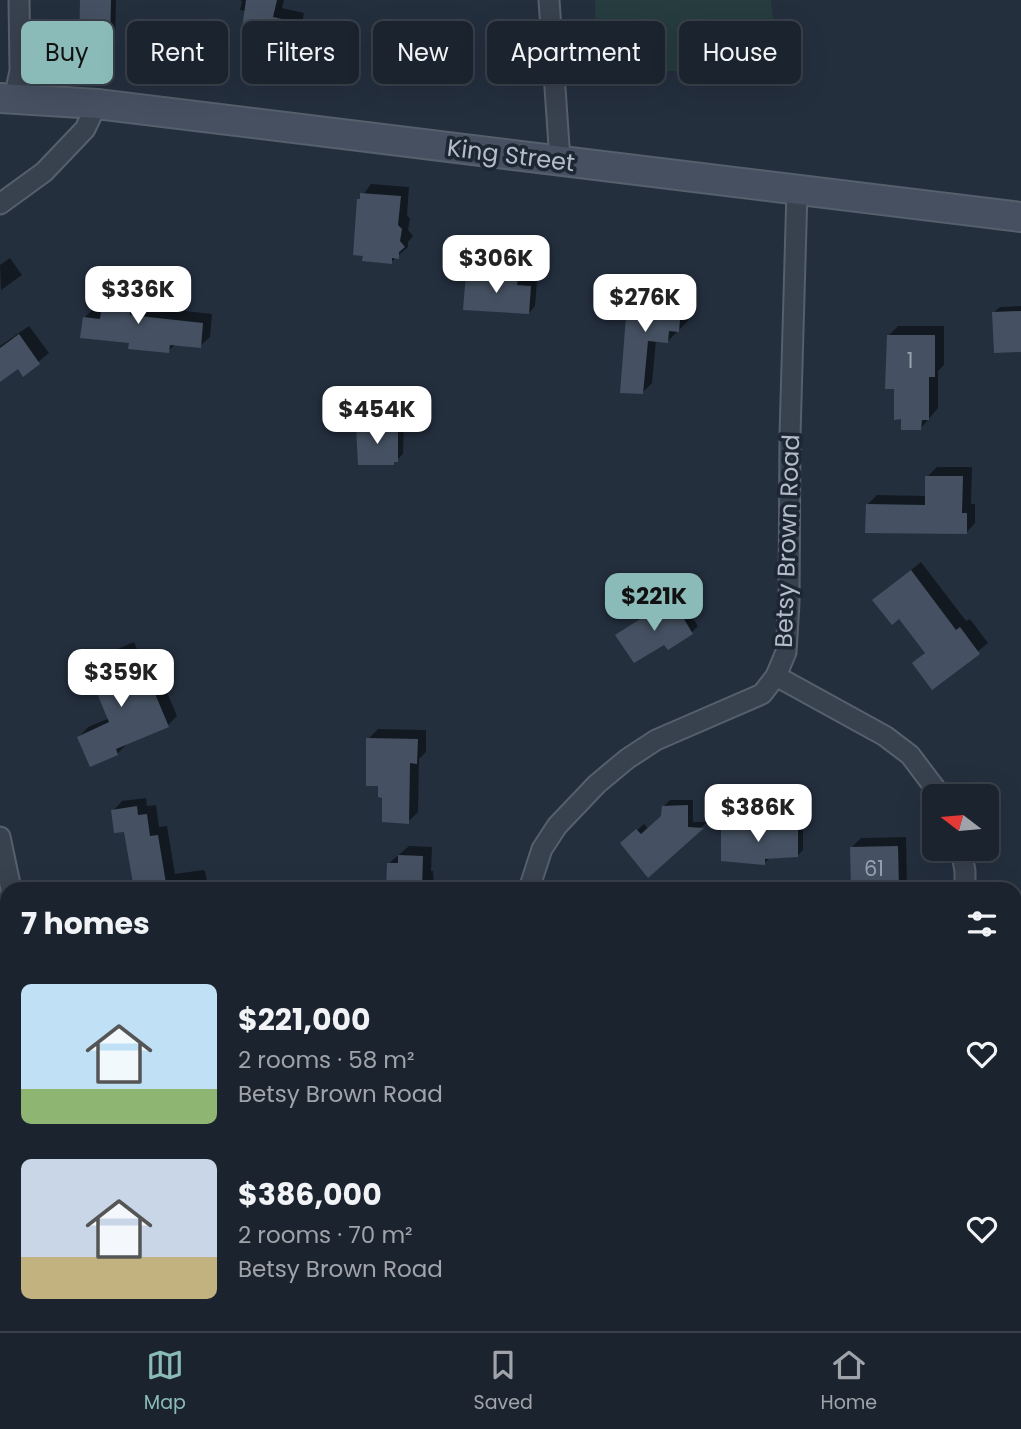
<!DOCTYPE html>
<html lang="en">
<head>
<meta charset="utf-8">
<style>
  :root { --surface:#1b232e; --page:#282f3a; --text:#f1f3f6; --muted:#a0a4aa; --line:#39404a; --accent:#8bbbb9 }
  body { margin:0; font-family:Poppins,sans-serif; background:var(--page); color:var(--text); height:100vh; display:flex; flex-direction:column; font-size:26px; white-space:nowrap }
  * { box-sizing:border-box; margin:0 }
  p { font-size:23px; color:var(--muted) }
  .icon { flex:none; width:38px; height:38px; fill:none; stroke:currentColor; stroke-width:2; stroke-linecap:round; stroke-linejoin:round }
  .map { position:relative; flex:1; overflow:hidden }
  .drawer { position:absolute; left:0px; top:882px; width:1022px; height:450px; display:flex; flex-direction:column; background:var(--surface); border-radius:21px 21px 0 0; box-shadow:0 7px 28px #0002,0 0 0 2px var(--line) }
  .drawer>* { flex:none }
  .hud { position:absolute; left:21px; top:21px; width:980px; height:63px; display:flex; gap:14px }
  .needle { width:46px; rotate:286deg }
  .fabs { position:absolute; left:922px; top:784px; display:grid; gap:14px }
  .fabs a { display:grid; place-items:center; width:77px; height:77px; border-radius:10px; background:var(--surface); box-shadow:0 7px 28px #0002,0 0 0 2px var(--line); font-size:35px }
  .price { position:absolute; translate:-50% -60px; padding:0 16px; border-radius:14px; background:#fff; color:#222; font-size:23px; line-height:46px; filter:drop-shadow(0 2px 4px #0008) }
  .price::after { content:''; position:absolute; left:50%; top:42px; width:21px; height:16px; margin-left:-10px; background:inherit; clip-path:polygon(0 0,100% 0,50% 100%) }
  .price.selected { background:var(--accent); color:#111 }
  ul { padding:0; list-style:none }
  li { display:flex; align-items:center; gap:21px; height:175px; padding:0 21px }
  li span { display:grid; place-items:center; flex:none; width:196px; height:140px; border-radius:10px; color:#555 }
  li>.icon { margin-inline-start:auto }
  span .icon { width:84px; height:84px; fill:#fffc; stroke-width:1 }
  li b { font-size:30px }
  h2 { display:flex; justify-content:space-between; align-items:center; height:84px; padding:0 21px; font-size:30px }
  .pill { padding:0 24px; border-radius:10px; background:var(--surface); box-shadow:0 7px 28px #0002,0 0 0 2px var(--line); font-size:24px; line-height:63px }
  .pill.selected { background:var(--accent); color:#111 }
  .menu { display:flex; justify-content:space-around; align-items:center; height:98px; border-top:2px solid var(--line); background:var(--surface); font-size:19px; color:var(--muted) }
  .menu a { display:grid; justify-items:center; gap:4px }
  .menu .selected { color:var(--accent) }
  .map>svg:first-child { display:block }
  .green { fill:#263c3f }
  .shadow { fill:#0007 }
  .building { fill:#455162 }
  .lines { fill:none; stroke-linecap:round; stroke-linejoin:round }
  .street-casing { stroke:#565f6c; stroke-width:23 }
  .secondary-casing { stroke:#565f6c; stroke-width:32 }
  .street { stroke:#38414e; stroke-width:19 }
  .secondary { stroke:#465061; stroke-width:28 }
  .labels { text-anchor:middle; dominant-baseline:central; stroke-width:7; stroke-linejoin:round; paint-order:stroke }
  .number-label { font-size:21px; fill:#98a1af }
  .street-label { font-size:24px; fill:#b4bcc9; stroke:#1d2633 }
</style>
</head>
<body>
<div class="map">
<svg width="1021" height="1331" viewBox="0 0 1021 1331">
  <rect width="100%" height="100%" fill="#242f3e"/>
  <polygon class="green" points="595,0 771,0 779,73 622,70 596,47"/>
  <g class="shadow">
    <polygon points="82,0 116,0 115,38 109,45"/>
    <polygon points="239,0 284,0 282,8 304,13 297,49 288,58 247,34 246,11 240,10 242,1"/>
    <polygon points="371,184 409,187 407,215 410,219 408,230 413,236 408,242 408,247 391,262 359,200"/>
    <polygon points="10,258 22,275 1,290 0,265"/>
    <polygon points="473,267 506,269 505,274 523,275 523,279 537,281 535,306 529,313 467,273"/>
    <polygon points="115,278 141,281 138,306 212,314 210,337 200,346 176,344 168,351 131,341 84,318 94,308 103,309 105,288"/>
    <polygon points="640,283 681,286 680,298 689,299 688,321 668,341 656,340 652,383 642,393 630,292"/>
    <polygon points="1021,306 1021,350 993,313 1000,307"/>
    <polygon points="29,326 49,353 23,374 18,367 0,380 0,346"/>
    <polygon points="898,326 944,326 944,365 938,371 938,408 921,428 896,387 888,336"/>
    <polygon points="364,422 404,422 403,454 394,463 358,428"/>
    <polygon points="937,467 972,467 971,504 975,504 975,523 966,533 867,505 877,495 927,496 927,477"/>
    <polygon points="921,562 966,621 970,619 988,643 933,687 914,663 926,652 899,617 875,600"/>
    <polygon points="671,598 678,609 684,605 698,626 692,632 668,648 665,642 617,635"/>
    <polygon points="134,642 147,673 157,669 177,716 168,725 127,744 117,754 79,737 88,727 110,718 88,668 97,658"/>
    <polygon points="378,729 426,730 426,752 419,759 418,812 408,822 384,796 380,785 368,739"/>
    <polygon points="146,798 147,806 156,805 159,827 167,826 175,874 203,870 205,871 208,889 136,889 125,830 113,811 122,801"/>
    <polygon points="670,800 693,800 693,822 707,822 648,876 622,844 644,824 648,829 663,816 663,807"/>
    <polygon points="771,821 803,824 803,850 797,856 770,858 764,863 723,829 729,823"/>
    <polygon points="906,837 907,889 853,889 851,848 861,838"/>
    <polygon points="409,846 432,847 431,871 433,871 434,889 388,889 388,864"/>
    <polygon points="600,886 643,887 643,889 597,889"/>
    <polygon points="39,1325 121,1325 121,1331 38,1331"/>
    <polygon points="387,1325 434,1325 433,1331 385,1331"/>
    <rect x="609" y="1325" width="36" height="6"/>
  </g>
  <g class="building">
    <polygon points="80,0 111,0 110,46 79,46"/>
    <polygon points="246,0 277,0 273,17 295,22 288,60 241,54 245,36 241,35"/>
    <polygon points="360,193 401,196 398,225 402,229 400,241 405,247 399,252 399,259 392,258 392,264 362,261 363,256 353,255 357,199 360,199"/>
    <polygon points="466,273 500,275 500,279 518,280 517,285 531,286 529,314 463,310"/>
    <polygon points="104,287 132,290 130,315 203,323 201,348 170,345 169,353 128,349 129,343 80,338 83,317 100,319"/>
    <polygon points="628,291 672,295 671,307 681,308 679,332 669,331 668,343 648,341 643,394 620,393"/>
    <polygon points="1021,311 1021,352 994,353 992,312"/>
    <polygon points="19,334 40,364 23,377 18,369 0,382 0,348"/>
    <polygon points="887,335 935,335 935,377 929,377 929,420 922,420 921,430 901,430 901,419 894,420 894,389 885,389"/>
    <polygon points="356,427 398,428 398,462 394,462 394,465 358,465"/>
    <polygon points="925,476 963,476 962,513 967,513 967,534 865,533 866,504 925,505"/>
    <polygon points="911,570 956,630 960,627 980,654 932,690 912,663 925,653 899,619 892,625 872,600"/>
    <polygon points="665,603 672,613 678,609 693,634 668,650 664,645 634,663 615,635"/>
    <polygon points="124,650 138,681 148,677 169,727 116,749 118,755 90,767 77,737 109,722 86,667"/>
    <polygon points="366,738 418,739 417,764 410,763 409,824 382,822 382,798 378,797 378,786 366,786"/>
    <polygon points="688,805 688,827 704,828 648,878 620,843 636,829 641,834 661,816 662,806"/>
    <polygon points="137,806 138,815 147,814 150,836 158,835 167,889 134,889 124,832 114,833 111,810"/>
    <polygon points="737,826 784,826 784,829 798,829 798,857 765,859 765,865 721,861 721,828 738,828"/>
    <polygon points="898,846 899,889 851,889 850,847"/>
    <polygon points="398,855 423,856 422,889 386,889 387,863 398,863"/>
  </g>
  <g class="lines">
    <g class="street-casing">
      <g id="street">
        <polyline points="549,0 560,161"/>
        <polyline points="14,99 20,71 19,0"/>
        <polyline points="0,204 44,172 85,129 97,104"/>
        <polyline points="776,676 885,736 910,755 941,796"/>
        <polyline points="0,837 11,889"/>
        <polyline points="961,849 965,871 965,889"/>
        <polyline points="529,889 542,849 557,826 597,784 627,759 656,740 762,694 776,676 786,652 789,603 790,435 797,191"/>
        <polyline points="0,1090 7,1054"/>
        <polyline points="971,1325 972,1331"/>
        <polyline points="516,1331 516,1325"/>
      </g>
    </g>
    <g class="secondary-casing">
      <polyline id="secondary" points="0,98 97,104 1021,217"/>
    </g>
    <use href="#street" class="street"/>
    <use href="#secondary" class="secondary"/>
  </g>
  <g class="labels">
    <g class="number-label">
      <text x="910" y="360">1</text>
      <text x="874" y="868">61</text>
    </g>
    <g class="street-label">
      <text transform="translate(511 155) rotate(7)">King Street</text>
      <text transform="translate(787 541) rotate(-88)">Betsy Brown Road</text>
    </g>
  </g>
</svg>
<div class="fabs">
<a><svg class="needle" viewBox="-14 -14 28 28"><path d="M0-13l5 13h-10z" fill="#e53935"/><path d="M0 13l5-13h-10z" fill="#a0a4aa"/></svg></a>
</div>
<b class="price" style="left:496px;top:295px">$306K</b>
<b class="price" style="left:138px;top:326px">$336K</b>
<b class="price" style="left:645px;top:334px">$276K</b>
<b class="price" style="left:377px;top:446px">$454K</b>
<b class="price selected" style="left:654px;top:633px">$221K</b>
<b class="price" style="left:121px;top:709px">$359K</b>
<b class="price" style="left:758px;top:844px">$386K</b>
<div class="hud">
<a class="pill selected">Buy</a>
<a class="pill">Rent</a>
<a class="pill">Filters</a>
<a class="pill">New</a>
<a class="pill">Apartment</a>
<a class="pill">House</a>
</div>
<section class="drawer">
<h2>7 homes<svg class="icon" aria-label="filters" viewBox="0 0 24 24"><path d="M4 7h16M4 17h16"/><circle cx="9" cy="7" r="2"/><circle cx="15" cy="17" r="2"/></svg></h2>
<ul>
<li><span style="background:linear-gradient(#bfe0f5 75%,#8fb573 0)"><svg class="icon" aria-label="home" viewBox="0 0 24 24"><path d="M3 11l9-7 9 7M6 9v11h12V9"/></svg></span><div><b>$221,000</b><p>2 rooms · 58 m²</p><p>Betsy Brown Road</p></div><svg class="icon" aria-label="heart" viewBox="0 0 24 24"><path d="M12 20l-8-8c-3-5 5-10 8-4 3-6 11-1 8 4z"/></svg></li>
<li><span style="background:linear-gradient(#c9d6e8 70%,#c2b280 0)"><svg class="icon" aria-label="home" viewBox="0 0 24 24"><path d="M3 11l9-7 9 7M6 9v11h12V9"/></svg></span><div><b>$386,000</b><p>2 rooms · 70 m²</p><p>Betsy Brown Road</p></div><svg class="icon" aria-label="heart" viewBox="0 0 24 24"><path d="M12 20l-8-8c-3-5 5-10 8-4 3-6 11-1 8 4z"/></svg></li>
</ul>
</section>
</div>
<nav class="menu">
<a class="selected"><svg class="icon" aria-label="map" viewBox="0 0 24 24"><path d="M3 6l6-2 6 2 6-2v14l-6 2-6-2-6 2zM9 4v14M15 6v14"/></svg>Map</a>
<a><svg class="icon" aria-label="saved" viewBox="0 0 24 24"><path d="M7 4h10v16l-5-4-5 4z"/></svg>Saved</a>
<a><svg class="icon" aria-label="home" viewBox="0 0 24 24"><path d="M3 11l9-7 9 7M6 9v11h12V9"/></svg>Home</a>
</nav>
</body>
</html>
